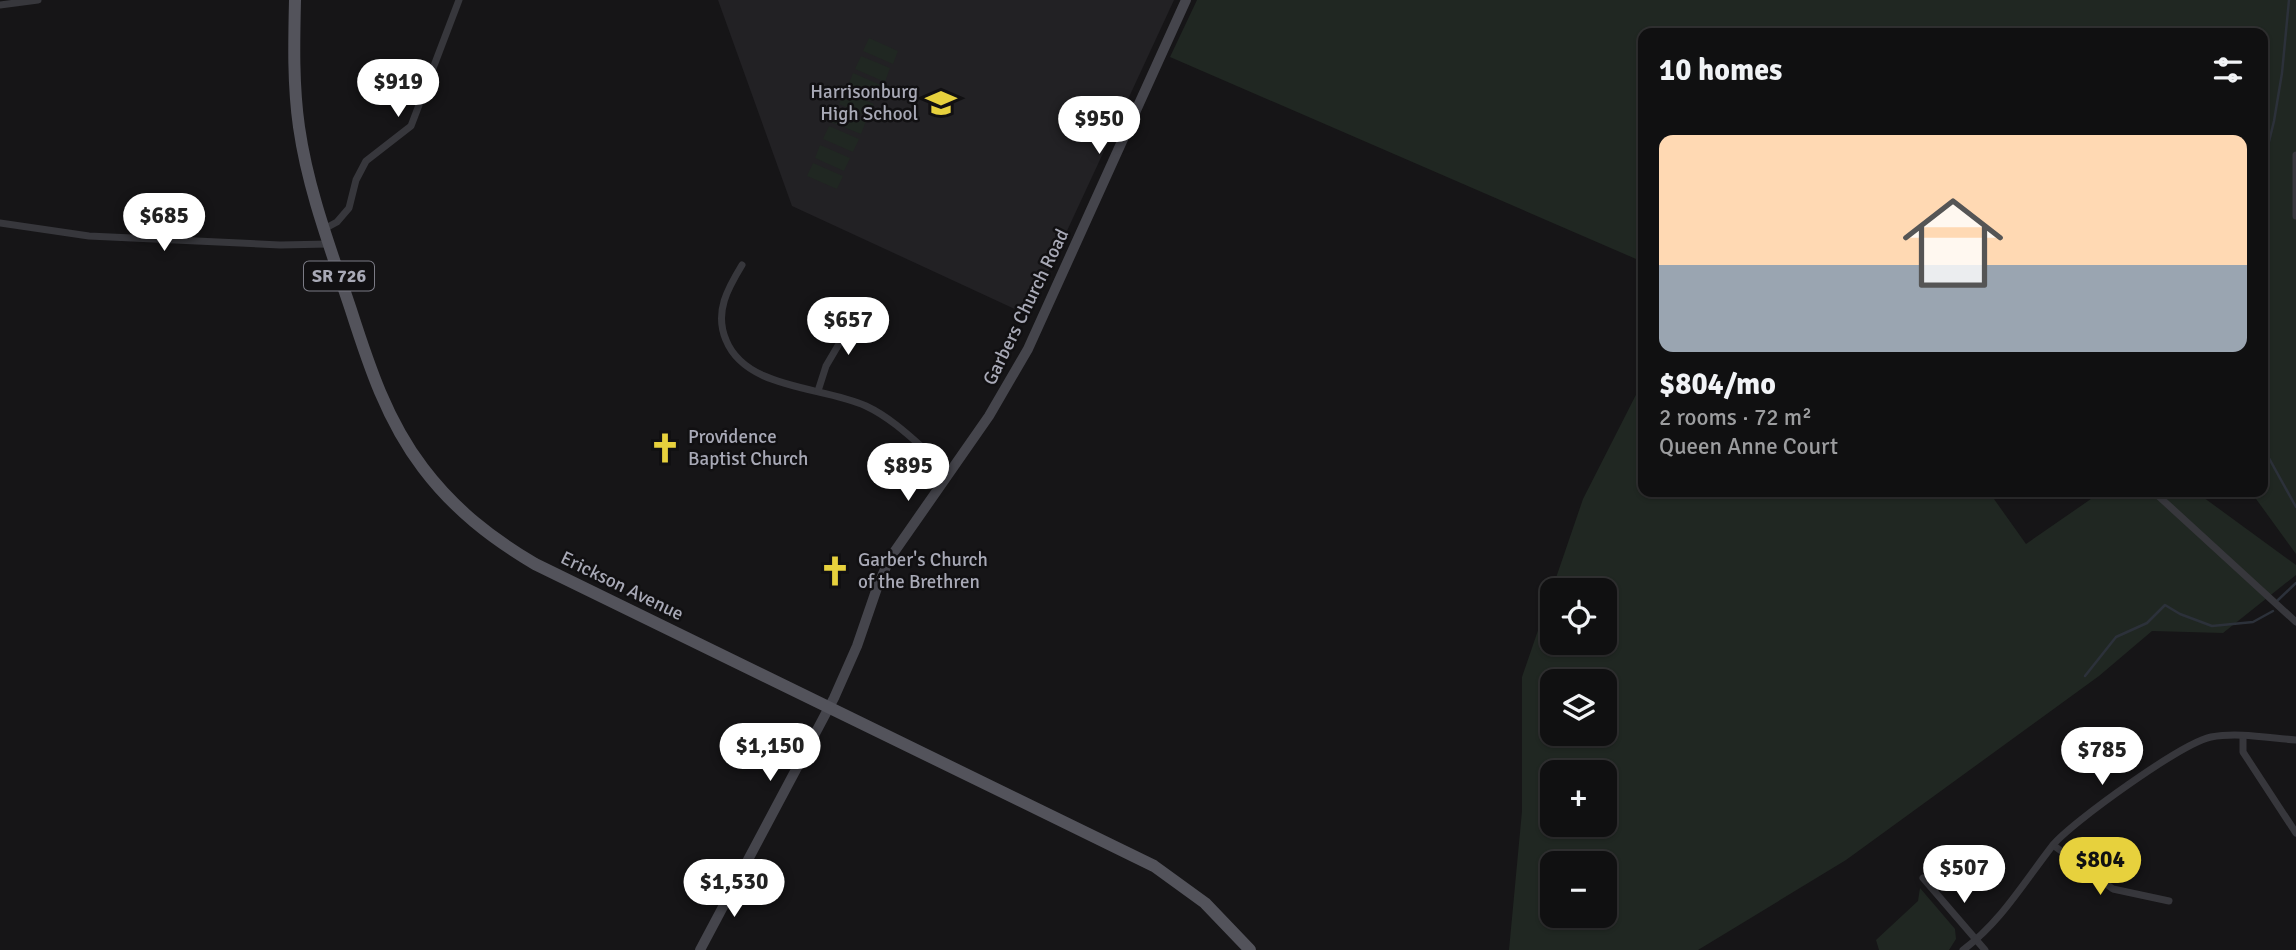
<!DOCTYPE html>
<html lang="en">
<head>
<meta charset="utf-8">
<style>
  :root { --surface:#101011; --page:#1e1e1f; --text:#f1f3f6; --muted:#9c9d9f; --line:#303031; --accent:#e7d13d }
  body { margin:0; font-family:Signika,sans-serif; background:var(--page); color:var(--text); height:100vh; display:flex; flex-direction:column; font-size:26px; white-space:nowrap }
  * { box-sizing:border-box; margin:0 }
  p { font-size:23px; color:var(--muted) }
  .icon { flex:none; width:38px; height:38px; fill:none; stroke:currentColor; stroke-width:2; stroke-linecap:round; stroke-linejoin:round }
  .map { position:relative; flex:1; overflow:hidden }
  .sheet { position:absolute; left:1638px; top:28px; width:630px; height:469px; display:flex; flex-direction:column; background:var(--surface); border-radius:14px; box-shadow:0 2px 5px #0004,0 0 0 2px var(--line) }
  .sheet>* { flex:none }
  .fabs { position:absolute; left:1540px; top:578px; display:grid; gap:14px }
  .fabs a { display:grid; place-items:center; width:77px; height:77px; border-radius:14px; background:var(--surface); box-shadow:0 2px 5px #0004,0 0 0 2px var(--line); font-size:35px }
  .price { position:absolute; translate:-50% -60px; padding:0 16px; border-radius:24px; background:#fff; color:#222; font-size:23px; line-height:46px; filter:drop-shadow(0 2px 4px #0008) }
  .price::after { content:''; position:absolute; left:50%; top:42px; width:21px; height:16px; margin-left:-10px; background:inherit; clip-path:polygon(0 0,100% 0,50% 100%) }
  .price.on { background:var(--accent); color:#111 }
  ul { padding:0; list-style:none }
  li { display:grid; align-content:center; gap:14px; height:371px; padding:0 21px }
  li span { display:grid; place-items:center; height:217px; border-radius:14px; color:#555 }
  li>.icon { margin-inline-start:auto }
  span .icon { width:126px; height:126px; fill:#fffc; stroke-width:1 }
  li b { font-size:30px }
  h2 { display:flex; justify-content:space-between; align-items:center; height:84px; padding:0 21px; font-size:30px }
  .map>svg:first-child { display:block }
  .built { fill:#222124 }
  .green { fill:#202722; fill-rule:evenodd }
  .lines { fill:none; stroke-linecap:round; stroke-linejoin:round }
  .stream { stroke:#2c313a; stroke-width:2.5 }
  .street { stroke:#37373c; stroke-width:7 }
  .secondary { stroke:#45454c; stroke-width:10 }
  .primary { stroke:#53535b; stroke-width:12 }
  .labels { text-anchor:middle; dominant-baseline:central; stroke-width:5; stroke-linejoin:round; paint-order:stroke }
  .shield { fill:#111012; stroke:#7b7b85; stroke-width:2 }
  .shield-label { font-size:18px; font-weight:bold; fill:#a8a9b6 }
  .poi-label { font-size:19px; fill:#a8a9b6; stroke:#111012; text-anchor:start }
  .street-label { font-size:19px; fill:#a8a9b6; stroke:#111012 }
</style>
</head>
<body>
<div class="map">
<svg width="2296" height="950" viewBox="0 0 2296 950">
  <rect width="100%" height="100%" fill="#161517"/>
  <polygon class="built" points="718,0 1174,0 1028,315 792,206"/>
  <g class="green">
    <polygon points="1197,0 2296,0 2296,554 2251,492 2263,492 2263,33 1643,33 1643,262 1170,57"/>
    <polygon points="869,38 898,51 893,64 863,51"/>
    <polygon points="861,56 890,68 885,82 855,69"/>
    <polygon points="853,73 883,86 877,99 848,86"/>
    <polygon points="845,91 874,104 869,117 839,104"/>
    <polygon points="837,109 866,121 861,134 831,122"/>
    <polygon points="829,126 859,139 853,152 823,139"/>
    <polygon points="820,145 850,158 844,171 815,158"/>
    <polygon points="813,163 843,176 837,189 807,176"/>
    <path d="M1643,381V492H1989L2026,544L2101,492H2196L2296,565V575L2223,633L2152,631L2099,676L1846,860L1698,950H1509L1522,811V677L1583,499ZM1552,590H1605V642H1552ZM1552,681H1605V733H1552ZM1552,772H1605V824H1552ZM1552,863H1605V915H1552Z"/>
    <polygon points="1920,888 1955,929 1956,939 1949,950 1879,950 1876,940 1918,901"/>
  </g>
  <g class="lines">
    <g class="stream">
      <polyline points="2263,166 2274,121 2282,73 2289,0"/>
      <polyline points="2263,437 2265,451 2296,507"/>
      <polyline points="2278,600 2296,583"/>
      <polyline points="2085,676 2116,637 2147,623 2165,605 2180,614 2212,626 2253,622 2273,611"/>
    </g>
    <g class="street">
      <polyline points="0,5 38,0"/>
      <polyline points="2296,155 2296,216"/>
      <polyline points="0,223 89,236 280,245 329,244"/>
      <polyline points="324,229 337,222 349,208 356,180 366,161 411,126 459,0"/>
      <path d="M742,265C728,288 714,312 726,340C746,390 823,386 866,406C898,421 922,449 950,471"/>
      <polyline points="818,391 826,366 856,315"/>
      <polyline points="2154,492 2296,622"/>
      <polyline points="2243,736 2243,752 2296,833"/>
      <polyline points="2053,845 2113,889 2169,901"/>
      <polyline points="1923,878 1985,950"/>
      <path d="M1963,950C2001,922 2024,882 2053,845C2072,822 2182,743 2211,737C2238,732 2269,738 2296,740"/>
    </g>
    <polyline class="secondary" points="700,950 834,698 857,646 878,585 890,558 989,416 1028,349 1186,0"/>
    <path class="primary" d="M295,0C294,42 293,85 299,127C308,190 331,250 351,310C369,366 387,421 423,468C454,509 491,538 535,564L1154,866L1205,903L1250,950"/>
  </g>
  <defs>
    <g id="school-bare" transform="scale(2.415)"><path d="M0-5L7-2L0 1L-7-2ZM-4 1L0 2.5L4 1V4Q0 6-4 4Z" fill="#e7d13d" stroke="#111012" stroke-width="2.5" paint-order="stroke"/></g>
    <g id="church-bare" transform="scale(2.415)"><path d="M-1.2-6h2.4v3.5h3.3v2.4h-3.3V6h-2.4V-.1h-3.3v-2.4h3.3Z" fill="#e7d13d" stroke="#111012" stroke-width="2.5" paint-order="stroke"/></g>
  </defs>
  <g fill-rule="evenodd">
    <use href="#school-bare" x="941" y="103"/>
    <use href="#church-bare" x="665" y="448"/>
    <use href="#church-bare" x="835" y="571"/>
  </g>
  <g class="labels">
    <rect class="shield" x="304" y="261.5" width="70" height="29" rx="5"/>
    <g class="shield-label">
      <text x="339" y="276">SR 726</text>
    </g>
    <g class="poi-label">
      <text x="918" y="92" text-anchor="end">Harrisonburg<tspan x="918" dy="22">High School</tspan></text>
      <text x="688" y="437">Providence<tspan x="688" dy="22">Baptist Church</tspan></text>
      <text x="858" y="560">Garber's Church<tspan x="858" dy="22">of the Brethren</tspan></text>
    </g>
    <g class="street-label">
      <text transform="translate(1026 307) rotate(-64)">Garbers Church Road</text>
      <text transform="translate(622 586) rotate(26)">Erickson Avenue</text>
    </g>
  </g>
</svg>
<div class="fabs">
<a><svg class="icon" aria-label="locate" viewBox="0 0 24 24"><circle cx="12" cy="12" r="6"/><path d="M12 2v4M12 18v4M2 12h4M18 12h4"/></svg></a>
<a><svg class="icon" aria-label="layers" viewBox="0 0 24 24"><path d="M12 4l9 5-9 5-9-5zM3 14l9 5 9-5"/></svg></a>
<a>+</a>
<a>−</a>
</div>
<b class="price" style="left:398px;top:119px">$919</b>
<b class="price" style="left:1099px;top:156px">$950</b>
<b class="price" style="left:164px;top:253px">$685</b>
<b class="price" style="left:848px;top:357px">$657</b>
<b class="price" style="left:908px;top:503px">$895</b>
<b class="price" style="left:770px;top:783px">$1,150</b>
<b class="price" style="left:2102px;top:787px">$785</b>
<b class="price on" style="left:2100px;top:897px">$804</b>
<b class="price" style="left:1964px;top:905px">$507</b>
<b class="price" style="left:734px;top:919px">$1,530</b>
<section class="sheet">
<h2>10 homes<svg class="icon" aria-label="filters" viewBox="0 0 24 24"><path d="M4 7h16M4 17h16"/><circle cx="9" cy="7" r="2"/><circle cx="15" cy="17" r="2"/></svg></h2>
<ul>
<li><span style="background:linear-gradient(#ffd9b3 60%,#9aa5b1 0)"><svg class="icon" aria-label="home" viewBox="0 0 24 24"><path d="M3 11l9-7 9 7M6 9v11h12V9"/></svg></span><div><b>$804/mo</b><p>2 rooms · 72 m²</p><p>Queen Anne Court</p></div></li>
</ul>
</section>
</div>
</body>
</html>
